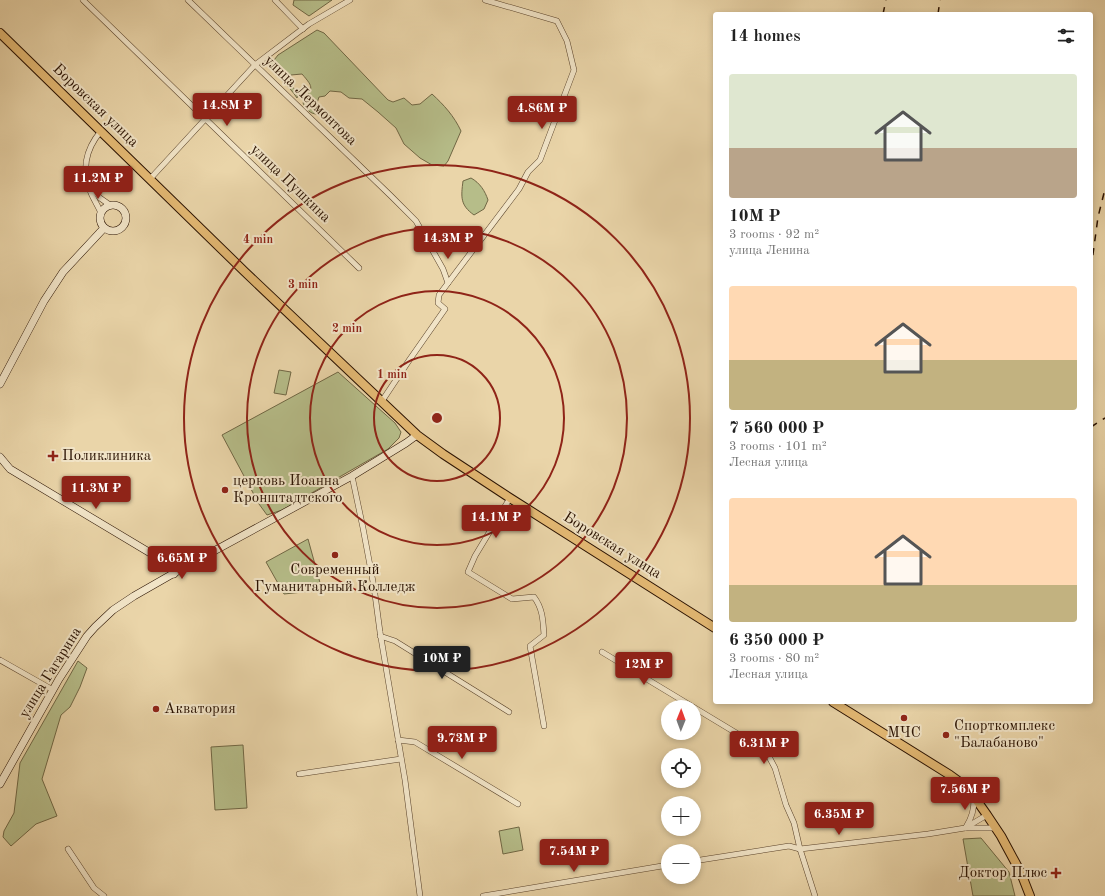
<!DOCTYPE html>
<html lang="en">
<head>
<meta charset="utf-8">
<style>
  :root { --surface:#fff; --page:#f2f2f2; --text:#222; --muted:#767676; --accent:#8f2418 }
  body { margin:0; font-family:"Old Standard TT",serif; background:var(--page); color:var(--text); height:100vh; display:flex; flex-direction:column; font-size:15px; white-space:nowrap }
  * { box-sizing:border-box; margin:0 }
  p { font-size:13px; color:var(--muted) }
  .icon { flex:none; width:22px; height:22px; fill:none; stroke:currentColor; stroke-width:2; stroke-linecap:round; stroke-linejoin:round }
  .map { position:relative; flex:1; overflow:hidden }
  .panel { position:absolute; left:713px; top:12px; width:380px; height:692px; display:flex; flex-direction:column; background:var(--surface); border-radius:4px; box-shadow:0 2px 6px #0003 }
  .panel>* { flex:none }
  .needle { width:26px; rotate:1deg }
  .tools { position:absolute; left:661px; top:700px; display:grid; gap:8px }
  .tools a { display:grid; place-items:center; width:40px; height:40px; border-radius:50%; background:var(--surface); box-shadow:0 2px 6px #0003; font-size:20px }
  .price { position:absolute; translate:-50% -34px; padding:0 9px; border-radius:4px; background:var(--accent); color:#fff; font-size:13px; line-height:26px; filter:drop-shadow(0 1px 2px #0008) }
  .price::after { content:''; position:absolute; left:50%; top:24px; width:12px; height:9px; margin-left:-6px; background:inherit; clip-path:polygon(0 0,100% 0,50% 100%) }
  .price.active { background:#222; color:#fff }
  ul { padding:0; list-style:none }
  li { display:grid; align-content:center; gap:8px; height:212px; padding:0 16px }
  li span { display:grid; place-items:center; height:124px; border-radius:4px; color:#555 }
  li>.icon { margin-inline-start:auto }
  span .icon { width:72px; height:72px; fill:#fffc; stroke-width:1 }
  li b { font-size:17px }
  h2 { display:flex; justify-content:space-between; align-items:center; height:48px; padding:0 16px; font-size:17px }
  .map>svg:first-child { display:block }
  .green { fill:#b6bd89; stroke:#706744 }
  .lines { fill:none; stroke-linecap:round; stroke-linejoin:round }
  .street-casing { stroke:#59422a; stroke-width:6 }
  .secondary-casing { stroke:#291100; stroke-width:8 }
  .primary-casing { stroke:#291100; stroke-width:10 }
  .street { stroke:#f1e4c7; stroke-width:5 }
  .secondary { stroke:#f1e4c7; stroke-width:7 }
  .primary { stroke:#e5ba74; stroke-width:8 }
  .rail { stroke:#291100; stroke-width:1.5; stroke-dasharray:7 7; stroke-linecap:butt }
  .ring { fill:none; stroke:#8f2418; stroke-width:2 }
  .poi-dot { fill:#8f2418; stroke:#f1e4c7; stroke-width:1.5 }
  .labels { text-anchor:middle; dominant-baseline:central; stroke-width:4; stroke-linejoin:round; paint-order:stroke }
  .street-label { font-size:15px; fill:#291100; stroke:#f1e4c7 }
  .poi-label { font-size:15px; fill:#291100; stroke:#f1e4c7; text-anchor:start }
  .centre { fill:#8f2418; stroke:#f1e4c7; stroke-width:2 }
  .ring-label { font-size:12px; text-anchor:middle; font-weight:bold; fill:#8f2418; stroke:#f1e4c7; stroke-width:4; stroke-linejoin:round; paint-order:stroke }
</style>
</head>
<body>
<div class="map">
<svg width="1105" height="896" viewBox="0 0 1105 896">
  <rect width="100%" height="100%" fill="#ead5a9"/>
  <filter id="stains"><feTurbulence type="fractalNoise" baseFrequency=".005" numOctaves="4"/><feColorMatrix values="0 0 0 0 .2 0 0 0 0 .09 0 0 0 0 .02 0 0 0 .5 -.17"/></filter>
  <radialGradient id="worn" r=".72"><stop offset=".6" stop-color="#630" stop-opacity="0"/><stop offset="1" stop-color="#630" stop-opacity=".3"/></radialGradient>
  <g class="green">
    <polygon points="294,0 332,0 309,16 293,5"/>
    <path d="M317,30L324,33L388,100L393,102L404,98L412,105L420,104L432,94C444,105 454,116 461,131L448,161L444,166L432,165L420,158L404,144L396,128L378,112L362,99L349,98L341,92L330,91L325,96L319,97L317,103V114C310,114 306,109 303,103C312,87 315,89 302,74L291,75L290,82L298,95L297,98C289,85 276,78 271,64L278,55Z"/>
    <path d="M471,178C480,183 485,191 488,200L484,209L474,215C460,205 461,197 463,181Z"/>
    <polygon points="279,370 291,372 286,395 274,393"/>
    <polygon points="338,372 395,423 401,432 399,438 388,449 282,510 267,515 259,504 222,435"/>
    <polygon points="308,539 322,590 284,594 266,562"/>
    <polygon points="78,661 87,668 80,687 70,707 61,715 42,779 57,816 36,824 11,846 3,837 4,831 14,813 20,763"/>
    <polygon points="243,745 247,808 215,810 211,747"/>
    <polygon points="519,827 523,850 503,854 499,831"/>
    <polygon points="981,838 1009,872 1015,896 973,896 963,839"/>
  </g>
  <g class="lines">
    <g class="street-casing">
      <g id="street">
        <polyline points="83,0 359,268"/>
        <polyline points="188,0 391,196 416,221 443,269 448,283 439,295 438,303 445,309 410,359 382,401"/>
        <polyline points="275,0 303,29"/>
        <path d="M101,131C85,150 81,170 91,193C94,200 98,206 101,213"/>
        <polyline points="150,179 255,65 309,24 350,0"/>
        <polyline points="89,184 100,198 110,205"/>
        <polyline points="448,283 519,189 528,172 540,160 574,70 567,41 557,21 485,0"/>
        <polyline points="352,476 363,528 374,587 380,632 405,780 420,896"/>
        <path d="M510,498L475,556L468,572L512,599L534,597C543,609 543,621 544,635L530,646L544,726"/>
        <polyline points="380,636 395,641 509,712"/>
        <polyline points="602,652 766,751 775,768 786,805 794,823 800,849 815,896"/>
        <polyline points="0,660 53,690"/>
        <polyline points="398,740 415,742 518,804"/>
        <polyline points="299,774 401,759"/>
        <path d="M966,827C972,817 974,810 974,798"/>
        <polyline points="966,828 996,828"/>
        <polyline points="68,849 94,888 104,896"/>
        <polyline points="694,861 789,846 800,849 928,834 965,828 987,815"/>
        <polyline points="483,896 668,865"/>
      </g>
    </g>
    <g class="secondary-casing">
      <g id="secondary">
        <circle cx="113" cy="218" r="13"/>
        <polyline points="0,384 44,301 63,272 104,228"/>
        <polyline points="0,457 10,469 162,560 169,566 174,574"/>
        <polyline points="0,784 59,679 87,636 95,627 113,610 134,596 190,564 352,476 406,443 417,435"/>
      </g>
    </g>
    <g class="primary-casing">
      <g id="primary">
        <polyline points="0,33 245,272 417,435 443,454 510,498 715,628"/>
        <polyline points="833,702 950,775 968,788 987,815 1001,836 1021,873 1030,896"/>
      </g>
    </g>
    <use href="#street" class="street"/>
    <use href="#secondary" class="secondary"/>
    <use href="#primary" class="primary"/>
    <g class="rail">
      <polyline points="883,14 886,0"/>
      <polyline points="938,14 940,0"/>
      <polyline points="1091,269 1098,217 1105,189"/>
      <polyline points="1091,427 1105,418"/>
    </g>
  </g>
  <g class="ring">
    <circle cx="437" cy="418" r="63"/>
    <circle cx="437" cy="418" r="127"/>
    <circle cx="437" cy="418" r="190"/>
    <circle cx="437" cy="418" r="253"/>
  </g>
  <g class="poi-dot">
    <path d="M51 450h4v4h4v4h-4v4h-4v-4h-4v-4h4z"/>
    <circle cx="225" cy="490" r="4"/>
    <circle cx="335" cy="555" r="4"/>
    <circle cx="156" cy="709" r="4"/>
    <circle cx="904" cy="718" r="4"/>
    <circle cx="946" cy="735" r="4"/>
    <path d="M1054 867h4v4h4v4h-4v4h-4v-4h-4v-4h4z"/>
  </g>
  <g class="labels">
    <g class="street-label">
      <text transform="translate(310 101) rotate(44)">улица Лермонтова</text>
      <text transform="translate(95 106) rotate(44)">Боровская улица</text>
      <text transform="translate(290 184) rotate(44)">улица Пушкина</text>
      <text transform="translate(612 546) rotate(32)">Боровская улица</text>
      <text transform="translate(51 673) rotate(-58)">улица Гагарина</text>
    </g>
    <g class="poi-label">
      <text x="62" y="456">Поликлиника</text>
      <text x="233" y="481">церковь Иоанна<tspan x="233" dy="17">Кронштадтского</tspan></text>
      <text x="335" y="570" text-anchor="middle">Современный<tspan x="335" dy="17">Гуманитарный Колледж</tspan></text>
      <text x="164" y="709">Акватория</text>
      <text x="954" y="726">Спорткомплекс<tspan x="954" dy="17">"Балабаново"</tspan></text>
      <text x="904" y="733" text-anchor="middle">МЧС</text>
      <text x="1047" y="873" text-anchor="end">Доктор Плюс</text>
    </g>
  </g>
  <circle cx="437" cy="418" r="6" class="centre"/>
  <g class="ring-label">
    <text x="258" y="243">4 min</text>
    <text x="303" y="288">3 min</text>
    <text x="347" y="332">2 min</text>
    <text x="392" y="378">1 min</text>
  </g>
  <rect width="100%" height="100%" filter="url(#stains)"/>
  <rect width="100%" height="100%" fill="url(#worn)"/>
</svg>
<div class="tools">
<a><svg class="needle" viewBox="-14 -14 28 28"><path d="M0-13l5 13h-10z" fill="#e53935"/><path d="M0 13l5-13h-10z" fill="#767676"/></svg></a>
<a><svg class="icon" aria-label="locate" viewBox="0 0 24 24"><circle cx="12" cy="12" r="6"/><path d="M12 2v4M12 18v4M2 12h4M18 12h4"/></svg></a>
<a>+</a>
<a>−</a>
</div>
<b class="price" style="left:227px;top:127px">14.8M ₽</b>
<b class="price" style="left:542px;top:130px">4.86M ₽</b>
<b class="price" style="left:98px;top:200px">11.2M ₽</b>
<b class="price" style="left:448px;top:260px">14.3M ₽</b>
<b class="price" style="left:96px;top:510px">11.3M ₽</b>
<b class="price" style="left:496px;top:539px">14.1M ₽</b>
<b class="price" style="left:182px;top:580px">6.65M ₽</b>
<b class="price active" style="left:442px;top:680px">10M ₽</b>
<b class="price" style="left:644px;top:686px">12M ₽</b>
<b class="price" style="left:462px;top:760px">9.73M ₽</b>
<b class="price" style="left:764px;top:765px">6.31M ₽</b>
<b class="price" style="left:965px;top:811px">7.56M ₽</b>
<b class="price" style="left:839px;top:836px">6.35M ₽</b>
<b class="price" style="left:574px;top:873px">7.54M ₽</b>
<section class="panel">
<h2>14 homes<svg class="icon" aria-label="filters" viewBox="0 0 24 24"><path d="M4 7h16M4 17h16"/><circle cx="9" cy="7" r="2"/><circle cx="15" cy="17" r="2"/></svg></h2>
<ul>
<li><span style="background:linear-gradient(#dfe7d0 60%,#b9a48a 0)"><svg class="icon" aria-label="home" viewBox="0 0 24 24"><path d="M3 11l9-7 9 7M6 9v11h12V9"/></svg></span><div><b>10M ₽</b><p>3 rooms · 92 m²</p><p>улица Ленина</p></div></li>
<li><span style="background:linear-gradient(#ffd9b3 60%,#c2b280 0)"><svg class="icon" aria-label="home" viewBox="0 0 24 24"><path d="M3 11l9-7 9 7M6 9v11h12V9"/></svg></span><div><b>7 560 000 ₽</b><p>3 rooms · 101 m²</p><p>Лесная улица</p></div></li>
<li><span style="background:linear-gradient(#ffd9b3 70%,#c2b280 0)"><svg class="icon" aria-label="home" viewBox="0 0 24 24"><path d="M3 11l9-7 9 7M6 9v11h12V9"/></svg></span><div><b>6 350 000 ₽</b><p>3 rooms · 80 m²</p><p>Лесная улица</p></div></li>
</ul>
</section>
</div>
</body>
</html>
